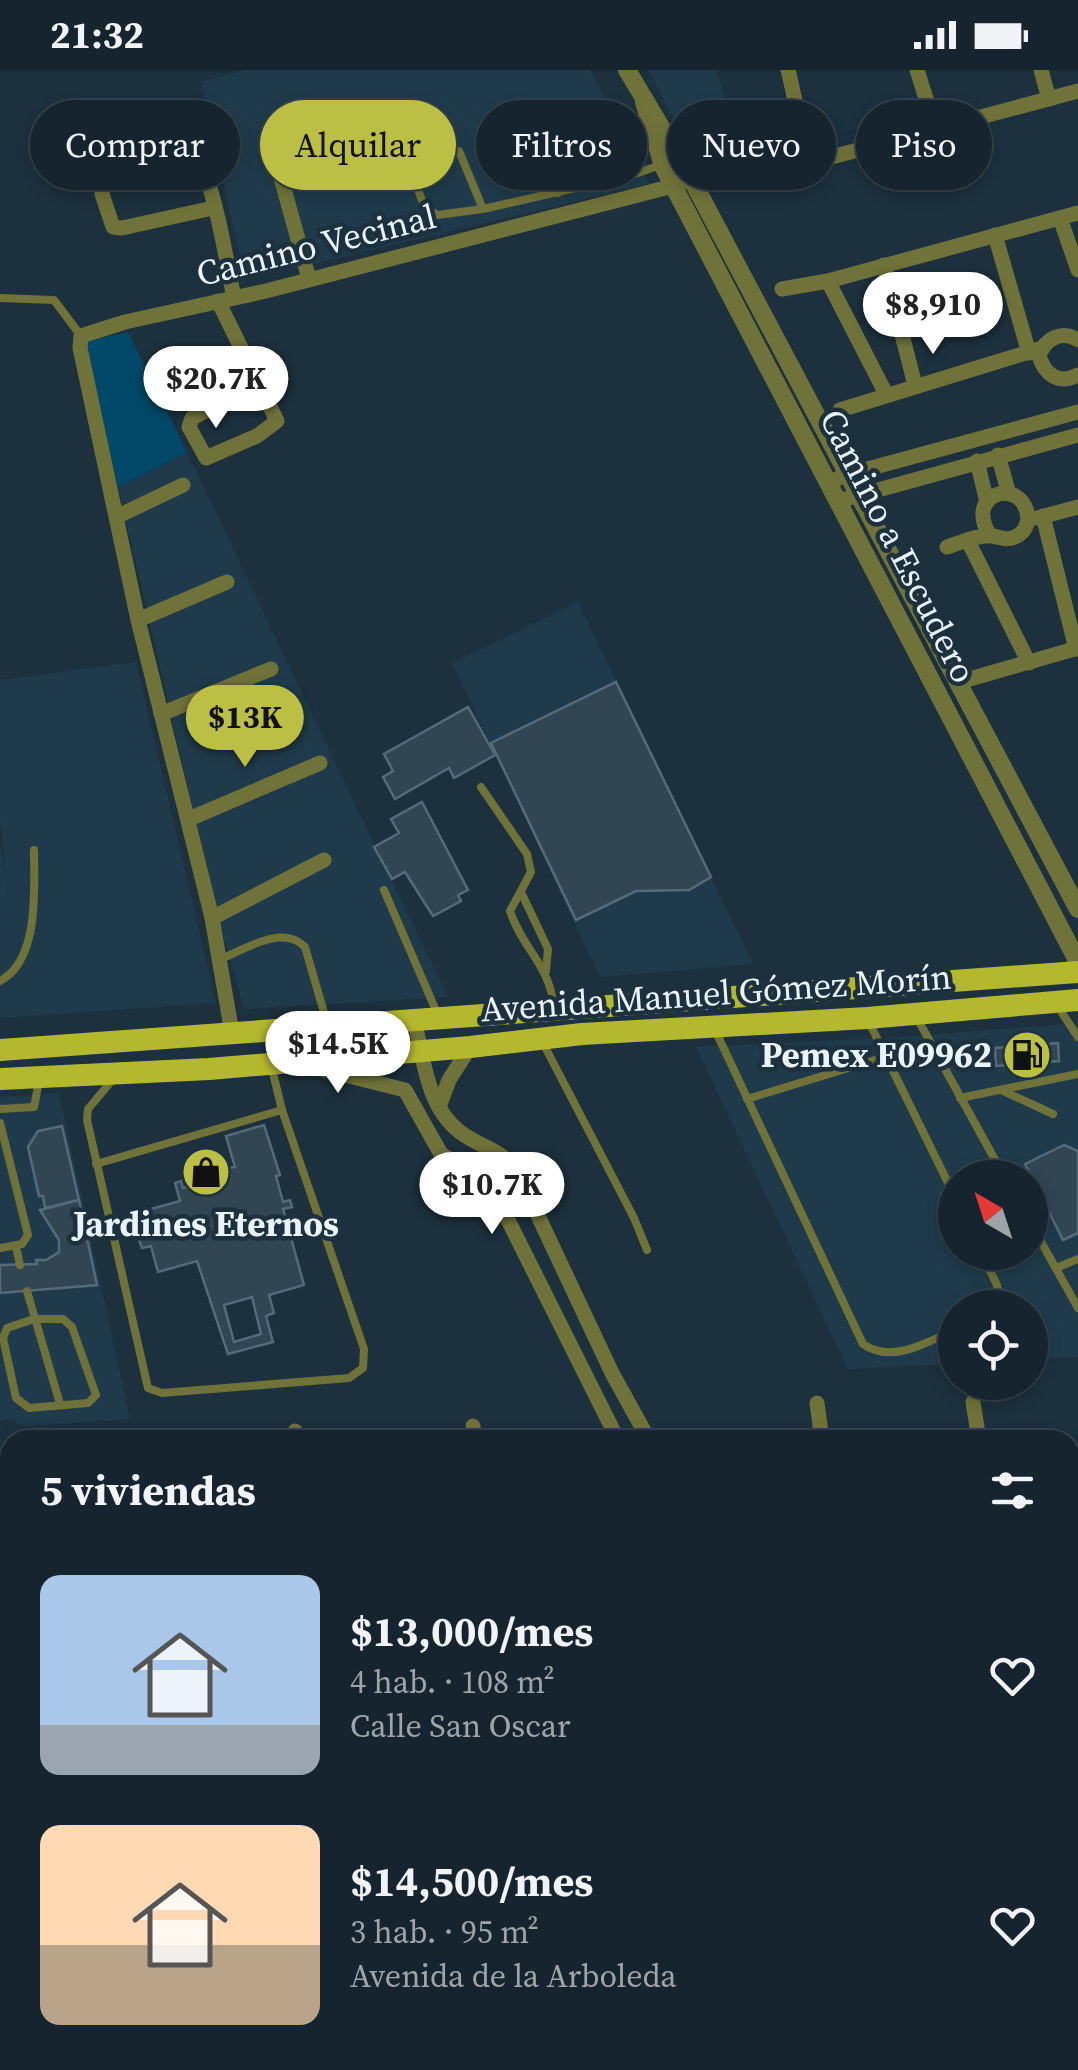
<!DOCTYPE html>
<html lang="es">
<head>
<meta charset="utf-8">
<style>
  :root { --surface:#15242e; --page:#22303a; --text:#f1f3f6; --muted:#9da4aa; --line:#34414a; --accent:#bbc044 }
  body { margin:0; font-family:"Source Serif 4",serif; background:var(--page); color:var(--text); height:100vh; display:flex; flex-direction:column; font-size:38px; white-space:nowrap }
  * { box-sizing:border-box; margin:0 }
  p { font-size:32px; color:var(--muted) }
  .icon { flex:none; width:55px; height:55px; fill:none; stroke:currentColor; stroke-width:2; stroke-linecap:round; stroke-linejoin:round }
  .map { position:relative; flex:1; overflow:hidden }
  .sheet { position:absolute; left:0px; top:1360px; width:1080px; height:640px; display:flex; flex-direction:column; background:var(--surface); border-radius:30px 30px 0 0; box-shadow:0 5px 15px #0003,0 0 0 2px var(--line) }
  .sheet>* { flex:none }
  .hud { position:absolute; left:30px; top:30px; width:1020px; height:90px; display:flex; gap:20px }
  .needle { width:65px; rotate:321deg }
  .buttons { position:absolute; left:938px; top:1090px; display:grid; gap:20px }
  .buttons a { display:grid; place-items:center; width:110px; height:110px; border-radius:50%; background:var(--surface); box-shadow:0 5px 15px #0003,0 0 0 2px var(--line); font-size:50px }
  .price { position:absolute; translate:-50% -85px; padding:0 22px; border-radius:35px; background:#fff; color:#222; font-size:32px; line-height:65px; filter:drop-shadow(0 2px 5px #0008) }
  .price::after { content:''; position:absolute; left:50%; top:60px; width:30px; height:22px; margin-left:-15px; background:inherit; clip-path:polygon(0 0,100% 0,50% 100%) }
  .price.active { background:var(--accent); color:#111 }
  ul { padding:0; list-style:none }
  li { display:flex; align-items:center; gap:30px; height:250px; padding:0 40px }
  li span { display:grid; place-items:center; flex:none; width:280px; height:200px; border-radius:20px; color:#555 }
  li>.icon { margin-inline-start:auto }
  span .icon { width:120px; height:120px; fill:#fffc; stroke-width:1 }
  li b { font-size:42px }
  h2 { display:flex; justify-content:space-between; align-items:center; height:120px; padding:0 40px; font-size:42px }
  .tag { padding:0 35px; border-radius:45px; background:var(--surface); box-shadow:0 5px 15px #0003,0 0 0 2px var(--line); font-size:35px; line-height:90px }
  .tag.active { background:var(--accent); color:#111 }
  .status { display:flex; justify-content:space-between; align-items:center; height:70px; padding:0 50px; background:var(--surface); direction:ltr }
  .status svg { height:28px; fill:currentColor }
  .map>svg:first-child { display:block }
  .built { fill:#1f3b4b; fill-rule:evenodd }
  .green { fill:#024868 }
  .building { fill:#314552; stroke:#556b79; stroke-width:2.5; fill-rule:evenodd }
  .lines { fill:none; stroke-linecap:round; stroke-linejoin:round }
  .service { stroke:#707339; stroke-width:8 }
  .minor { stroke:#707339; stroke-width:15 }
  .tertiary { stroke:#707339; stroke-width:18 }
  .primary { stroke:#b4b82f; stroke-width:22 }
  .labels { text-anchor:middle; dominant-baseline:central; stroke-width:9; stroke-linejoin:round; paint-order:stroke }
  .street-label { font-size:35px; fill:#e9f5fd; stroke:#1c303d }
  .poi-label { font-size:35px; font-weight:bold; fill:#e9f5fd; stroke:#1c303d; text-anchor:end }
</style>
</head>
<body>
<div class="status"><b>21:32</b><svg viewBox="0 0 49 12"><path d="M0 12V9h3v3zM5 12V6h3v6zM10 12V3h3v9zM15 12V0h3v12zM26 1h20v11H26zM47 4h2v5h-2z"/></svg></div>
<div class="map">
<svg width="1078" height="2000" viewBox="0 0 1078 2000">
  <rect width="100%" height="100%" fill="#1c303d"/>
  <g class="built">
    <polygon points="245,0 590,0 649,114 245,210 201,12"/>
    <polygon points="649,0 717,0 733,57 692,85"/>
    <polygon points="187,382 386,799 448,927 244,939 220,855 118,417"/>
    <polygon points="578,532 753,894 600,907 452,593"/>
    <polygon points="136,592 216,933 0,948 0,771 8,824 0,750 0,610"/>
    <path d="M1078,953V1287L1030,1290V1238H955V1294L848,1299L696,977L901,967ZM955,1108H1030V1182H955Z"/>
    <polygon points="59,1023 130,1349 26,1356 7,1349 0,1352 0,1027"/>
  </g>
  <polygon class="green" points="128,262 187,382 118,417 84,272"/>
  <g class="building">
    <polygon points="616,612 711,807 689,820 636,821 576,850 491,673"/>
    <polygon points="468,637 495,685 454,708 449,698 395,729 383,707 393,701 384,684"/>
    <polygon points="422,732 468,820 458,825 461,831 433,846 405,802 392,809 374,777 399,763 391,749"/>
    <polygon points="1058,973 1059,991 996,996 995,978"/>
    <path d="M264,1055L280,1105L276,1106L283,1132L290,1130L292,1137L283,1139L304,1215L269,1225L274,1243L266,1246L273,1272L228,1284L197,1191L158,1202L151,1176L142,1178L139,1170L147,1167L140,1142L180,1131L175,1113L181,1111L183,1118L198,1114L193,1096L211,1091L216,1108L230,1105L228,1098L235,1097L226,1066ZM252,1227L261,1264L234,1272L224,1235Z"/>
    <polygon points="62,1056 79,1130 45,1138 43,1126 39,1126 28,1077 38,1061"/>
    <polygon points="1064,1075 1078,1081 1078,1163 1063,1170 1025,1094"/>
    <polygon points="79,1130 97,1215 0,1223 0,1195 37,1194 36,1190 46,1190 59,1182 59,1170 40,1140"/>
  </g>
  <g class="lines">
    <g class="service">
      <path d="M558,123L541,68L542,62C550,52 564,45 576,50L608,110"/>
      <path d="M483,139L459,81C450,80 443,82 434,84C401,93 417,112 424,137L437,145L483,139L632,105L680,88"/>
      <polyline points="0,228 54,230 81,266"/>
      <path d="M481,717L527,784L531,802L510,841C522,878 548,893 554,935"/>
      <polyline points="384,820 437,943"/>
      <polyline points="521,822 548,879 546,901"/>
      <path d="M221,889C245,879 283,854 305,877L327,953"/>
      <path d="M0,911C40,890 34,818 34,780"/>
      <polyline points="1058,937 1078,967"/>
      <polyline points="917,948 1005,1108"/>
      <polyline points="869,952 955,1127"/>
      <path d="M716,962L863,1274C891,1294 926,1273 955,1260"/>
      <polyline points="543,973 634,1148 647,1180"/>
      <polyline points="114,1008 88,1039 87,1050 148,1318 162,1323 349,1308 363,1298 364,1279 282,1040 272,999"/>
      <polyline points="1001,1020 1053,1044"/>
      <polyline points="960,1028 1078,1004"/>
      <polyline points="747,1029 888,986"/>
      <polyline points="0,1039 34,1037 39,1011"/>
      <polyline points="0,1053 28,1165 22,1174 0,1178"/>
      <polyline points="96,1094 282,1040"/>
      <polyline points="1030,1152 1078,1238"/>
      <polyline points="16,1177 20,1195"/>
      <polyline points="981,1182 997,1215 999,1231 994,1238"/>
      <polyline points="1056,1198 1078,1189"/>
      <polyline points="27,1221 60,1334"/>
      <polygon points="34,1249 63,1249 72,1257 96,1325 88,1333 29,1338 16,1328 3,1268 7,1258"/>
    </g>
    <g class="minor">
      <path d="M788,0C795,25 801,83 828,88L1078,21"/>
      <polyline points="917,0 935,57"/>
      <polyline points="1041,0 1049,29"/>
      <polyline points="268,61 309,209"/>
      <path d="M213,138L122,158L113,157L102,124L103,115L111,110L190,91L199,93C214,112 228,199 234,228"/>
      <polyline points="1060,148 1078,200"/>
      <polyline points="995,165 1029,283"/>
      <polyline points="884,195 915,315"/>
      <polyline points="828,211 886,324"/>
      <polyline points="782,219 828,211 1078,143"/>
      <polyline points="218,231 277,351 257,366 206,388 189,357 192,348 258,313"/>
      <path d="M1078,270C1062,260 1045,268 1039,286C1045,305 1059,315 1078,305"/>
      <polyline points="840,340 1042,278"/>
      <polyline points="998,385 1009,424"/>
      <polyline points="977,391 987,432"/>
      <polyline points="829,412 849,404 1078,342"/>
      <polyline points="838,431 1078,365"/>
      <polyline points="118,446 183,415"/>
      <polyline points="1043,446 1076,579"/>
      <polyline points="1037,448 1078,437"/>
      <polyline points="968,471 1029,593"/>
      <path d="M947,477C959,473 980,464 992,466C1001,467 1005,471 1015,467C1041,455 1023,414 996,425C978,433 981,452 990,465"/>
      <polyline points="138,550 227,512"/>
      <polyline points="959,612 1078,578"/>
      <polyline points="161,644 271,599"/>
      <polyline points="189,749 320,693"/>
      <polyline points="212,848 324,790"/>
      <path d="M414,950C424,988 426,1036 460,1062C483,1079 496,1076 517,1101L612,1303L649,1370"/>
      <polyline points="232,963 212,848 138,550 80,278 81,266 125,252 266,221 673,116 691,108"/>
      <polyline points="309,996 405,1020 441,1084 476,1104 496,1126 618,1370"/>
      <polyline points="440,1034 449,1010 470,977"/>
      <polyline points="973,1332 979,1370"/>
      <polyline points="817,1333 822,1370"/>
      <polyline points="473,1356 475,1370"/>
      <polyline points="295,1361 303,1370"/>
      <polyline points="1070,1444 1078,1443"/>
      <polyline points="1070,1525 1078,1524"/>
      <polyline points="0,1536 10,1532"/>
      <polyline points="0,1571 10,1566"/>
      <polyline points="1070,1787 1078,1786"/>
      <polyline points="0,1824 10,1824"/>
      <polyline points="0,1855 10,1855"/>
    </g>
    <g class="tertiary">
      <polyline points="627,0 685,97 1078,839"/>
      <polyline points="644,32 663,96 1078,892"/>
    </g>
    <g class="primary">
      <polyline points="0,980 1078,902"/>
      <polyline points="0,1009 209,999 470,977 582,964 867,948 1078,930"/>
    </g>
  </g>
  <defs>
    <g id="fuel-disc" transform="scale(2.5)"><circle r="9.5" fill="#bbc044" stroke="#1c303d"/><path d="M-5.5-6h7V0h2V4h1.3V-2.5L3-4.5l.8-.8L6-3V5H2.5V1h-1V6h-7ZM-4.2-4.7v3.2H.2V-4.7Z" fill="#111"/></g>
    <g id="shop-disc" transform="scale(2.5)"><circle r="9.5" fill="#bbc044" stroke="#1c303d"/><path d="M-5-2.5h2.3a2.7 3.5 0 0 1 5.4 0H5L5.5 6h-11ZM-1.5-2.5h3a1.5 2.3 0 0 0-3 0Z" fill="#111"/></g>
  </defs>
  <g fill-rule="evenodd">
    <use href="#fuel-disc" x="1027" y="985"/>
    <use href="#shop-disc" x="206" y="1102"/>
  </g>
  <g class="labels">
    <g class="street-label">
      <text transform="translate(316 175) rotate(-14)">Camino Vecinal</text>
      <text transform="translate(898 476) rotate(63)">Camino a Escudero</text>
      <text transform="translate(716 923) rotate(-4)">Avenida Manuel Gómez Morín</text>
    </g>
    <g class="poi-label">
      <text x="992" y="985">Pemex E09962</text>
      <text x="206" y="1154" text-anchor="middle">Jardines Eternos</text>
    </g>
  </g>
</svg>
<div class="buttons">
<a><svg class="needle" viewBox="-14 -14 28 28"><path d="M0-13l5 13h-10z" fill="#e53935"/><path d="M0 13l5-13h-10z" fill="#9da4aa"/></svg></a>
<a><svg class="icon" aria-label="locate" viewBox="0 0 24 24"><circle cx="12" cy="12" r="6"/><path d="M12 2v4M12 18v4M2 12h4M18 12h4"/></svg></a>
</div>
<b class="price" style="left:933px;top:287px">$8,910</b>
<b class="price" style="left:216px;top:361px">$20.7K</b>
<b class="price active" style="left:245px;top:700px">$13K</b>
<b class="price" style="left:338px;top:1026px">$14.5K</b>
<b class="price" style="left:492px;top:1167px">$10.7K</b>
<div class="hud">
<a class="tag">Comprar</a>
<a class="tag active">Alquilar</a>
<a class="tag">Filtros</a>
<a class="tag">Nuevo</a>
<a class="tag">Piso</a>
</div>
<section class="sheet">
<h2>5 viviendas<svg class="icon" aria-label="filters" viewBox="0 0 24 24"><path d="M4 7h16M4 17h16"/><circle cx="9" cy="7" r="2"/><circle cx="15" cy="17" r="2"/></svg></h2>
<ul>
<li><span style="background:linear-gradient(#a9c7e8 75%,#9aa5b1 0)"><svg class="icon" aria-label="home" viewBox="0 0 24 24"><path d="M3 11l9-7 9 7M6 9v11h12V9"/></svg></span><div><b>$13,000/mes</b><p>4 hab. · 108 m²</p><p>Calle San Oscar</p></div><svg class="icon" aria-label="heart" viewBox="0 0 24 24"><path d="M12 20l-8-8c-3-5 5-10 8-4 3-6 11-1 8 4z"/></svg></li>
<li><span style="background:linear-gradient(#ffd9b3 60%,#b9a48a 0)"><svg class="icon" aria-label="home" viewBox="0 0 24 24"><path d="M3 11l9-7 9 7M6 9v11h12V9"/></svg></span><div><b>$14,500/mes</b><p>3 hab. · 95 m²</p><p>Avenida de la Arboleda</p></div><svg class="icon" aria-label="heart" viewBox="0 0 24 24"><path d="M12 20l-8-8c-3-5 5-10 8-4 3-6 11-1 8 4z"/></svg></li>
</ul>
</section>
</div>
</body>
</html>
